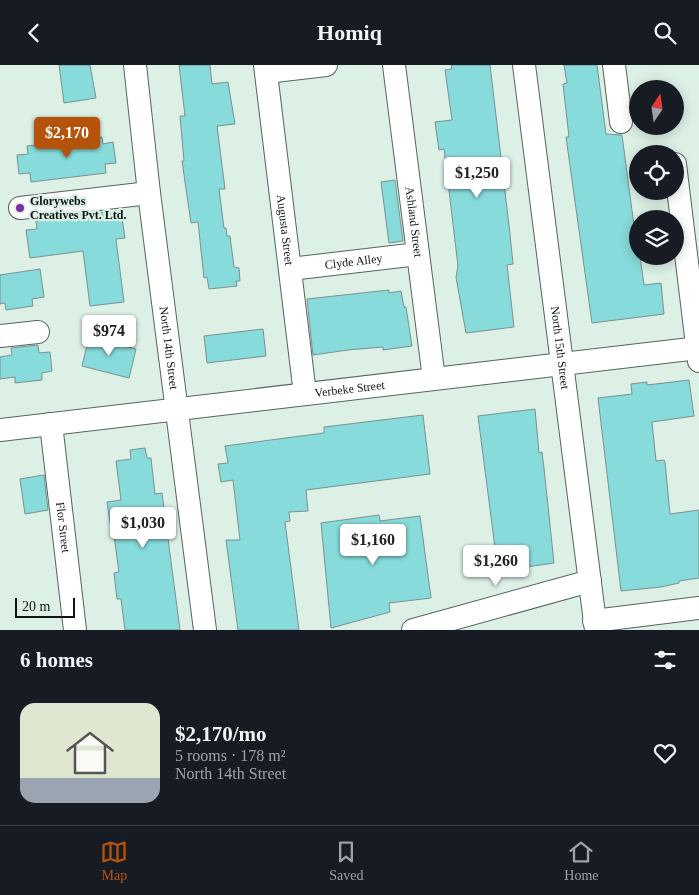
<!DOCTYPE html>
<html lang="en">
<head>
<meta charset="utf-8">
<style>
  :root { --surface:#171b24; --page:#242831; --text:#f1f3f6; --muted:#9ea1a6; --line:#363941; --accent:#b45309 }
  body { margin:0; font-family:"Times New Roman",serif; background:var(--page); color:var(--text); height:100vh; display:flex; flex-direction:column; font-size:19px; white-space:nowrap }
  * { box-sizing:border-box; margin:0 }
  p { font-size:16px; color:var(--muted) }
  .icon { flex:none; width:28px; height:28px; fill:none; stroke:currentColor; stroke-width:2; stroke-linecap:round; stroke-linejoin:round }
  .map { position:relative; height:565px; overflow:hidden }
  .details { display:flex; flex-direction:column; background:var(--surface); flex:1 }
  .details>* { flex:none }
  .needle { width:32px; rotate:13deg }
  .tools { position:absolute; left:629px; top:15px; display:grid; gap:10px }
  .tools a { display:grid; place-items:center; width:55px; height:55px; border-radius:50%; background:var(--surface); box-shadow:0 2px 12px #0003; font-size:25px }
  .scale { position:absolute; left:15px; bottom:12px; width:60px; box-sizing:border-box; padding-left:5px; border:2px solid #0d1411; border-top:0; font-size:14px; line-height:18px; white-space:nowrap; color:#0d1411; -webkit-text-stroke:4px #dcf0e6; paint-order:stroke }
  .price { position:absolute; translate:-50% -42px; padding:0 11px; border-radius:5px; background:#fff; color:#222; font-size:16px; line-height:32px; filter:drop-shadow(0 1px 2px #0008) }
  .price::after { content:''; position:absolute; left:50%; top:30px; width:15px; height:11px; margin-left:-8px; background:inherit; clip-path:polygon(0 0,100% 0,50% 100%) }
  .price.current { background:var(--accent); color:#fff }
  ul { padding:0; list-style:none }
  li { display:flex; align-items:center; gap:15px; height:125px; padding:0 20px }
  li span { display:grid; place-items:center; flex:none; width:140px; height:100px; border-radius:15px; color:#555 }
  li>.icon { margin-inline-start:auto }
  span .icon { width:60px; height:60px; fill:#fffc; stroke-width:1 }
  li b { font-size:21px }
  h2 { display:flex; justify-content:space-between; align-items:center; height:60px; padding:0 20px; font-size:21px }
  header { display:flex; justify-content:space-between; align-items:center; height:65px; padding:0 20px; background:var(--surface); font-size:22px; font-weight:600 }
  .dock { display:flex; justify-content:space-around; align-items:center; height:70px; border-top:1px solid var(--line); background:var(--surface); font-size:14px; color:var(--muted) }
  .dock a { display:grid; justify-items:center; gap:2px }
  .dock .current { color:var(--accent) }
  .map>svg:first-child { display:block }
  .building { fill:#87dbda; stroke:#7b9191 }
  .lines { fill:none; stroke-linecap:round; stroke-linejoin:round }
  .minor-casing { stroke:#53655d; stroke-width:24 }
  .minor { stroke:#fff; stroke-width:22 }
  .poi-dot { fill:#7f2e9e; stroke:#dcf0e6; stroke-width:2 }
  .labels { text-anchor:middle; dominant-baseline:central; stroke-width:4.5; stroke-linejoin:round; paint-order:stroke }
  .poi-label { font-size:12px; font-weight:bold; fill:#0d1411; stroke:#dcf0e6; text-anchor:start }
  .street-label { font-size:12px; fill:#0d1411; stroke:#dcf0e6 }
</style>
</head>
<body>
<header><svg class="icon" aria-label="back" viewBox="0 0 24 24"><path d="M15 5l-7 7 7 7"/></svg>Homiq<svg class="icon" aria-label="search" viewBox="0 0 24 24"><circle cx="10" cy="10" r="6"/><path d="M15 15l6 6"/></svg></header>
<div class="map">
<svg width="699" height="565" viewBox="0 0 699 565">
  <rect width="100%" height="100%" fill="#dcf0e6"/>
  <g class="building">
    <polygon points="59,0 90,0 96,33 64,38"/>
    <polygon points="179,0 210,0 212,19 228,17 235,59 217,61 225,124 219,124 224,163 226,163 227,171 230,171 234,202 239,203 240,216 236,216 237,221 209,224 207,212 204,213 198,157 191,158 182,96 184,96 180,51 185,51"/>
    <polygon points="451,0 490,0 510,169 513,199 507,200 514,262 466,268 456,212 458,201 446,100 444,84 439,85 435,57 452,55 445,5 452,4"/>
    <polygon points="564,0 597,0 606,69 622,70 638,191 640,191 644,220 661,218 664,249 592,258 566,72 569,72 563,19 567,18"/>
    <polygon points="102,72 103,79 113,77 116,98 105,99 106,108 31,117 30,108 19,109 17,90 28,89 27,81"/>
    <polygon points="395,115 403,176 389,178 381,117"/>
    <polygon points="110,146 111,155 122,153 125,173 116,174 124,237 90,241 83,186 30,193 26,165 37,164 36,156"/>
    <polygon points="40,204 44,232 32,234 33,241 6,245 5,238 0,239 0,210"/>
    <polygon points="389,225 389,228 401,226 404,242 406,242 412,281 383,285 383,282 348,285 313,290 307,234"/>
    <polygon points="263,264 266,291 207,298 204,271"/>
    <polygon points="89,272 136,284 129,313 82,301"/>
    <polygon points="38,280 39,288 50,287 52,306 42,308 42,315 15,318 15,312 0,314 0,292 12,290 11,283"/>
    <polygon points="689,315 694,351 652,357 656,396 664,395 665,397 670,449 699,445 699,513 679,516 679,518 661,522 621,526 598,333 632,329 631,319 647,317 647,320"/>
    <polygon points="535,344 539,388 542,387 544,403 554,498 498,506 478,351"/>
    <polygon points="423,350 430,409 306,425 308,446 289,447 290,456 285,457 299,565 238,565 226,475 240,475 233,415 221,417 218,399 228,398 225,381 324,368 324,362"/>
    <polygon points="145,383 147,393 151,393 155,429 162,428 180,565 125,565 121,534 117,534 114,508 119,507 113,463 111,463 107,437 121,435 116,396 131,394 130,385"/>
    <polygon points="44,410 48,445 25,449 20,414"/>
    <polygon points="379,450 380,456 420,451 431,533 389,538 390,547 331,563 321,458"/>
  </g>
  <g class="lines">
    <g class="minor-casing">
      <g id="minor">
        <path id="s1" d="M135,0L149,128L205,565"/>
        <path id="s2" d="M265,0L305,329"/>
        <path id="s3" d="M394,0L434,314"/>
        <path id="s4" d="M524,0L596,565"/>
        <polyline points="614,0 621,57"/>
        <polyline points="266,7 326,0"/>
        <polyline points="675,99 699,296"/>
        <polyline points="20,143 149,128"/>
        <path id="s5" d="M290,204L418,189"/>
        <polyline points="0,271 38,267"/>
        <path id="s6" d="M51,359L75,565"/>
        <path id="s7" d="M0,365L699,283"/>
        <polyline points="594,556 699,543"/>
        <polyline points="413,565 590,516"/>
      </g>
    </g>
    <use href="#minor" class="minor"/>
  </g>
  <circle class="poi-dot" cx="20" cy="143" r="5"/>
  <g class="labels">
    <g class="poi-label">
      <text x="30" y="136">Glorywebs<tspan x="30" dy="14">Creatives Pvt. Ltd.</tspan></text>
    </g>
    <g class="street-label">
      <text stroke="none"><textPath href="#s3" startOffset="158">Ashland Street</textPath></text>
      <text stroke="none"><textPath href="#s2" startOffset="166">Augusta Street</textPath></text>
      <text stroke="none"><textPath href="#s5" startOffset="64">Clyde Alley</textPath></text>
      <text stroke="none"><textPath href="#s4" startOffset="285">North 15th Street</textPath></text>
      <text stroke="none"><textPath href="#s1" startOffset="285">North 14th Street</textPath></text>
      <text stroke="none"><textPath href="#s7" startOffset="352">Verbeke Street</textPath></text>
      <text stroke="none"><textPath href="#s6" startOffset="104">Flor Street</textPath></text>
    </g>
  </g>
</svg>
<div class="tools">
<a><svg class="needle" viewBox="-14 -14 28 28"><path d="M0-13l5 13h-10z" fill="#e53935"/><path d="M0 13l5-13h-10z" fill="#9ea1a6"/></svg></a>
<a><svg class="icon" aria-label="locate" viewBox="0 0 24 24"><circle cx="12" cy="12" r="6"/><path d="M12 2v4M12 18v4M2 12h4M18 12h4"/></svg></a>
<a><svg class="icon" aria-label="layers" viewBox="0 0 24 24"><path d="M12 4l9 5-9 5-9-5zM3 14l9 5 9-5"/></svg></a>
</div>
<div class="scale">20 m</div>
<b class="price current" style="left:67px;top:94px">$2,170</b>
<b class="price" style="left:477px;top:134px">$1,250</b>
<b class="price" style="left:109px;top:292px">$974</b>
<b class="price" style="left:143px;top:484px">$1,030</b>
<b class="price" style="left:373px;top:501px">$1,160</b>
<b class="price" style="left:496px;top:522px">$1,260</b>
</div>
<section class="details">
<h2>6 homes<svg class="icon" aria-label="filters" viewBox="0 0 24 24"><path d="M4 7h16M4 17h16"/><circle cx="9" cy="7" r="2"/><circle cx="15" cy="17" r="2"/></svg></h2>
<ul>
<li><span style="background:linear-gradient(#dfe7d0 75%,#9aa5b1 0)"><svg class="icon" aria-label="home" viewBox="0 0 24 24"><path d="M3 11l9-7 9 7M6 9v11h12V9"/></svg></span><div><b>$2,170/mo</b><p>5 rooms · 178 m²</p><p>North 14th Street</p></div><svg class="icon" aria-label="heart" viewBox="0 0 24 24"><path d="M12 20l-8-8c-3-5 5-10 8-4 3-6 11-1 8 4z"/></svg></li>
</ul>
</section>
<nav class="dock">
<a class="current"><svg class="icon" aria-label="map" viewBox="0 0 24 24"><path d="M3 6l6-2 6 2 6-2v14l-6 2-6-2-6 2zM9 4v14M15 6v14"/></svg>Map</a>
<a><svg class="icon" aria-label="saved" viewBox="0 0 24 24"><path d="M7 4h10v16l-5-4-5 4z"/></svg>Saved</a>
<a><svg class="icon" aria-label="home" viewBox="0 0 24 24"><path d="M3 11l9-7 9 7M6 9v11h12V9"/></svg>Home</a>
</nav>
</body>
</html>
